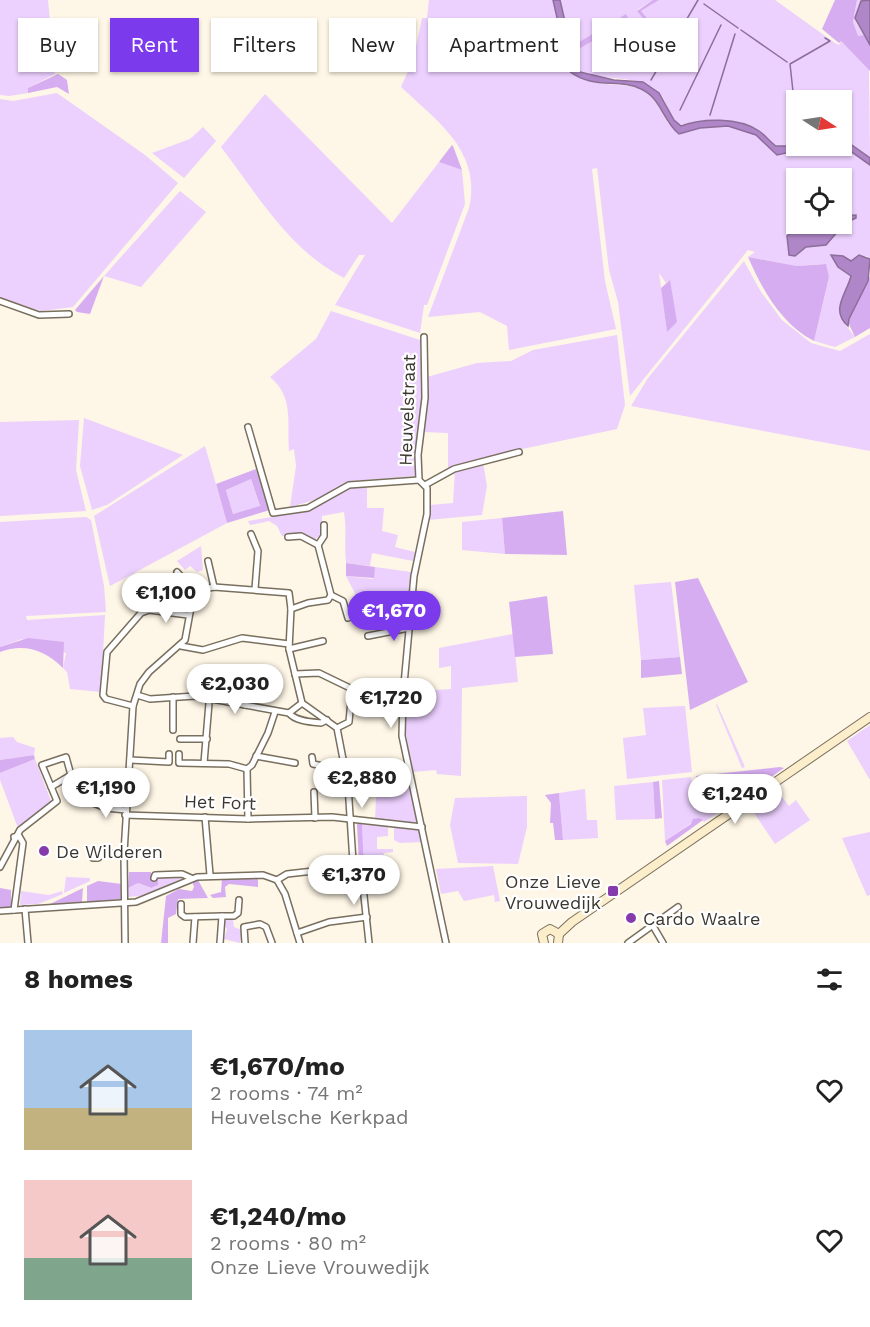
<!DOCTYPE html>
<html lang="en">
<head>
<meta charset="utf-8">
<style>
  :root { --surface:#fff; --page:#f2f2f2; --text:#222; --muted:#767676; --accent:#7c3aed }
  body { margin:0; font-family:"Work Sans",sans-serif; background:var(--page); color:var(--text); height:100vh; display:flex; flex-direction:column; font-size:22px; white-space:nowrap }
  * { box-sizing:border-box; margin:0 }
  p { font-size:20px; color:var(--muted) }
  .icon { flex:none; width:33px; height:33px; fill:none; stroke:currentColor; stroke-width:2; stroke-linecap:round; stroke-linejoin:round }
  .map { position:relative; height:943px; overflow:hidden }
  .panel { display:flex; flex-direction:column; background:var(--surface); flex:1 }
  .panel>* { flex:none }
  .banner { position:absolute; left:18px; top:18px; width:834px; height:54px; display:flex; gap:12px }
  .needle { width:39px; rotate:102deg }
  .buttons { position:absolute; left:786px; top:90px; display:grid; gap:12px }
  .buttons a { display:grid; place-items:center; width:66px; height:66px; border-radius:0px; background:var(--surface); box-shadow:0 2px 4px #0004; font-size:30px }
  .price { position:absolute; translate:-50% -51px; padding:0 14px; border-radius:21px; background:#fff; color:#222; font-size:20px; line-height:39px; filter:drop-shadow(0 2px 3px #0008) }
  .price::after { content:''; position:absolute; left:50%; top:36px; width:18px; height:14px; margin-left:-9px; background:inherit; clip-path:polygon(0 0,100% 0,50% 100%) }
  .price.active { background:var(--accent); color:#fff }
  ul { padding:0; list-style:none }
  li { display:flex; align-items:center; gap:18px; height:150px; padding:0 24px }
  li span { display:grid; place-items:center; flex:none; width:168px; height:120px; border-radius:0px; color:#555 }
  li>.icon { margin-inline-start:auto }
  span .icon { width:72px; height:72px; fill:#fffc; stroke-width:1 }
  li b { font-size:26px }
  h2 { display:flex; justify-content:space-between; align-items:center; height:72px; padding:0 24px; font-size:26px }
  .pill { padding:0 21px; border-radius:0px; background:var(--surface); box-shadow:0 2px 4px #0004; font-size:21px; line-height:54px }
  .pill.active { background:var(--accent); color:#fff }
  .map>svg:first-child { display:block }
  .green { fill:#ecd0fe; fill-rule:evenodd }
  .forest { fill:#d7adf1; fill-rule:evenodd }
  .water { fill:#af86c7; stroke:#8c6e99; stroke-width:1.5 }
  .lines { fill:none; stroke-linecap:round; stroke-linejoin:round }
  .stream { stroke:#8c6e99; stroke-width:1.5 }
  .street-casing { stroke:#786f5e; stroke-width:8 }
  .secondary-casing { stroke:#786f5e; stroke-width:10 }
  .street { stroke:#fff; stroke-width:5 }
  .secondary { stroke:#fcedcb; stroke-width:8 }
  .poi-dot { fill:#863bad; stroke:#fff; stroke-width:2 }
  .labels { text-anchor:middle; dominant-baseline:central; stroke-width:4.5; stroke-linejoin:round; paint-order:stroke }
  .street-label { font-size:18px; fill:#3b372f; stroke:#fff }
  .poi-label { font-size:18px; fill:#3b372f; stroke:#fff; text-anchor:start }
</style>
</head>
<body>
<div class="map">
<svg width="870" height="943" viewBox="0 0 870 943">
  <rect width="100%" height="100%" fill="#fef6e6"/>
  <g class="green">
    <polygon points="0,0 48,0 55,74 28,88 28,93 9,96 0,95"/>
    <path d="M429,0H553L560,34L574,75C619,97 641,66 668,123L690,129L728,126L743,130L756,135L781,154L818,146L842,145L870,165V259L867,256L856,257L851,261L845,257L841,269L851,276L842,320L855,337L835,347L814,341L829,277L823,264L797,266L748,257L755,252L748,250L630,396L618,302L609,270L597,168L592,169L605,281L616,329L509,350L507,326L480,312L428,317L469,208C482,151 437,121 401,87L413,60L422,18H427ZM796,178H842V216L856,215L857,217L845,223L826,245L806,247L791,256L788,253L787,236C801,223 796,199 796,178ZM659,273L666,283L670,280L667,331Z"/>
    <path d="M560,0H653L637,10L671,47L641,11L659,0H775L835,43L839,45L841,41L869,69L870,158L842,138V100H796V144C770,153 768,133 747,126C730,121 714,120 696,122C690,122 684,125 678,125C669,116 668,102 659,93C638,73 606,82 580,72L574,60ZM626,14L575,50L574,45Z"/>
    <polygon points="857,0 862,0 856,22 864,35 858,37 853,22"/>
    <polygon points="57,93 145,155 178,183 73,307 41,311 0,298 0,99 13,101"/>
    <path d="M265,94L392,223L439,162L462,170L465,204L427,305H424L420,333L335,305L365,255H359L344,278C290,251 257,194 221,147Z"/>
    <polygon points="203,127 216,141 184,178 152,153 190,139"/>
    <polygon points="180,191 206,212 141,287 104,276"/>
    <polygon points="744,261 761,292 782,320 811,343 840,351 870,334 870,451 631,406 648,378"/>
    <path d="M331,311L420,340L422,405L417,476L351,481L315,500L290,507L296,466L294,449L289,451C287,421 294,397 270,377L316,339Z"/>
    <polygon points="617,335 625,405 617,429 503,453 448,469 448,433 424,432 427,377 477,363 511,361 533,350"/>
    <polygon points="84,418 183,455 107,505 92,510 80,466"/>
    <polygon points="79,420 76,470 86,511 0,516 0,422"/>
    <polygon points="205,446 227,523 110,586 94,516"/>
    <polygon points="483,463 487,486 482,515 428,520 430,505 453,503 455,471"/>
    <polygon points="251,479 260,507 233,514 226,490"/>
    <path d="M367,484V508H384L382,531L398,535L395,547L415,552L413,561L372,553L370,566L346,563C344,545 347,530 344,512L322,516V534L314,540L302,535L282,536L277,526L269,521L250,525L248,521L302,512L346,488Z"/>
    <polygon points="86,517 91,520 104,586 106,612 26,616 27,620 105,615 101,692 70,689 67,672 63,668 66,653 22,639 0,647 0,522"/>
    <polygon points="502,518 505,554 462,550 462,522"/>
    <polygon points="201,546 203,570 197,572 190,566 185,570 177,561"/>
    <polygon points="375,567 411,572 407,603 357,597 346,576 373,579"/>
    <polygon points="671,582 680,657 641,660 634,585"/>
    <polygon points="513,634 518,682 462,688 461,776 437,774 436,770 412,772 404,721 405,692 451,689 451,666 439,668 439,648"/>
    <polygon points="717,704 745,767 742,768 716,705"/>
    <polygon points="685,706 692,772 627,779 623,738 646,735 643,708"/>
    <polygon points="870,725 870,780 847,741"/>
    <polygon points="13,737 17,742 35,748 34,755 0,760 0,738"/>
    <polygon points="35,759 51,801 18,828 0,780 0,773"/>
    <polygon points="753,773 729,789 720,785 719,776"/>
    <polygon points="407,775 419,823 375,820 377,776"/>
    <polygon points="758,775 764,782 704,822 699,818 665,841 662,780 691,777 693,789 697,789 696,796 709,813 717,808 714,803 723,796 730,796 731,791"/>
    <polygon points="653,782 655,819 616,820 614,786"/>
    <polygon points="585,789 587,820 597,820 598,838 563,840 559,793"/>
    <polygon points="776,789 789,806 796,800 810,820 775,844 750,807"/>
    <polygon points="527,796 527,827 518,864 458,863 450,825 455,798"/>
    <polygon points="362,824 388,827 388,836 377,837 377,849 393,849 393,852 384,853 384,856 368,859 369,866 364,869"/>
    <polygon points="394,827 417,829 420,831 422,842 400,843 394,840"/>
    <polygon points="870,832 870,895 867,896 842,838"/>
    <polygon points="493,866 500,901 495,902 494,895 464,901 458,891 441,894 436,869"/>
    <polygon points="181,876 182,878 150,895 128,897 128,888 138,883 150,888 156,886 158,877"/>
    <polygon points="66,877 90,878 90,881 64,893"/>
    <polygon points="21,891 49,895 62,891 63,894 38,904 20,905"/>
    <polygon points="226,919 233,920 234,927 242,930 240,943 224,939 227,929 224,925"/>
  </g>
  <g class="forest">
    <polygon points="653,0 659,0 641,11 671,47 670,50 637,11"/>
    <polygon points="835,0 857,0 853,22 858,36 864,35 870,45 870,71 841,41 839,43 822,29"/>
    <polygon points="626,14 629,20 575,51 574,45"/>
    <polygon points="58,74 67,80 69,94 57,87 28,93 28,88"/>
    <polygon points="452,145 453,146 462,170 439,162"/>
    <path d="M748,257L797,266L826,264L829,277L814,341C781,324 762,289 748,257Z"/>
    <polygon points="104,276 90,314 77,312 75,310"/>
    <polygon points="870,276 870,328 855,337 848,322"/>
    <polygon points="670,280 677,322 667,332 661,288"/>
    <path d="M256,469L270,510L227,523L216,484ZM251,479L260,506L233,514L226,490Z"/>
    <polygon points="563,511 567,555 505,554 502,518"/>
    <polygon points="346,563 375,567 374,578 346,576"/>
    <polygon points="698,578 748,682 690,710 675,582"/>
    <polygon points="547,596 553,654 515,657 509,602"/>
    <path d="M28,638L64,642L63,668C45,650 24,643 0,652V647Z"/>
    <polygon points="680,657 682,674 641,678 641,660"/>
    <polygon points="34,755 35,759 0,773 0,760"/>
    <polygon points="780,767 784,768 767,780 762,774 720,776 720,785 717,784 716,777 703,778 703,785 698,786 696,776"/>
    <polygon points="659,781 662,818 655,819 653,782"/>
    <polygon points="559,793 563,840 555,840 553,823 550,823 551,803 545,795"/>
    <polygon points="699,818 703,820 667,846 665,841 691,824 693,819"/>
    <polygon points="357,824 362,824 364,869 359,864"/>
    <polygon points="129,872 151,872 151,879 158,877 158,885 151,888 138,883 128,888"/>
    <polygon points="258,877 258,887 229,884 225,887 226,897 213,898 210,895 221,892 222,878"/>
    <polygon points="198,880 208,898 178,899 176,914 168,918 168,943 161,943 166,896 179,889 192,891 194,887 192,881"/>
    <polygon points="98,881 122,884 122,899 87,902 87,886"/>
    <polygon points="0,888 11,890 11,908 0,909"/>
    <polygon points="83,888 82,902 46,906"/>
  </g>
  <g class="water">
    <path d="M553,0H560L574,60L580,72L614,80L643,82L659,93L674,120L681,126C702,118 739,117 759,131C765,135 770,142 776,146H818L777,155L756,135L728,126L700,128L679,134C663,121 661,98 641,89C619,78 593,90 569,71Z"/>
    <polygon points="870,0 870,45 855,18 861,1"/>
    <polygon points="842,138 870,158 870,165 842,145"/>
    <polygon points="856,215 856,218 845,223 826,245 806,247 795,256 789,255 787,236 794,230 794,220 796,224 842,224 842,216"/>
    <path d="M831,255L843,256L851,261L859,255L870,259L868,281L849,319L848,326C830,310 846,295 851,276L838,267Z"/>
  </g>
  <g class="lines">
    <g class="stream">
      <polyline points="704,4 738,28"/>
      <polyline points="741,30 787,62"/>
      <polyline points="651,80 698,0"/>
      <polyline points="680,110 721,25"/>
      <polyline points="710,115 735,34"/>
      <polyline points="796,119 790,64 830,41 825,38"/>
    </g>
    <g class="street-casing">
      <g id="street">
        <polyline points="0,301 39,315 69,314"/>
        <polyline points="424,337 425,398 418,455 419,480 427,488 427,514 414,576 403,695 402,736 446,943"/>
        <polyline points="248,427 273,513 308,508 349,485 419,480"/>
        <polyline points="425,485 454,469 519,452"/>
        <polyline points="251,534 258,551 255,589"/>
        <polyline points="288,537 301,536 318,545 331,595 328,600 308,603 291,609"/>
        <polyline points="318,545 324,536 324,525"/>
        <polyline points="208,561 214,587"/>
        <polyline points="177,572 194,591"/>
        <polyline points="331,595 343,601 348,618"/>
        <polyline points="368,636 409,628"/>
        <polyline points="181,646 203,650 242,638 289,644"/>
        <polyline points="289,649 323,641"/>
        <polyline points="295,674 319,673 352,689 349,722 337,728"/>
        <path d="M137,695L150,699L195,696L289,713C295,721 311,722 321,723L327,720"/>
        <polyline points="173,697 173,730"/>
        <polyline points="229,702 234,682 242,682 249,686 245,705"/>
        <polyline points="133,706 106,699 103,695 107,652 141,613 149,610 188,615"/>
        <polyline points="289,713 302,703"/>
        <polyline points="180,739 207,739"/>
        <polyline points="179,754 179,763 229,764 247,769"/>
        <polyline points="256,756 295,763"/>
        <polyline points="312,757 313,764 345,770"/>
        <polyline points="130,760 169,762 169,754"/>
        <polyline points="204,763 209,703"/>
        <polyline points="314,792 315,818"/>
        <polyline points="93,803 106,808 126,810"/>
        <polyline points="125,815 248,819 332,817 422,827"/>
        <polyline points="205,817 210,875"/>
        <polyline points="248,819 247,769 252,765 268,733 275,712"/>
        <polyline points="14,837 19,836 23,843 14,910"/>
        <polyline points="93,858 98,858 105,853 124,853"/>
        <polyline points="353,862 361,868 369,943"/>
        <polyline points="0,867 20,830 57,801 42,765 66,757 71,775 51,787"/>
        <polyline points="154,878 155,875 182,874 191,878"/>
        <polyline points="181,904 181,914 185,917 222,916"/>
        <polyline points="25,909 28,943"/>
        <polyline points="0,911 136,902 197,877 263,875 277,880 285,894 300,943"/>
        <polyline points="653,926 663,943"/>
        <polyline points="297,933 329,922 367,917"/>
        <polyline points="125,943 124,853 133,706 140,684 149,672 185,640 194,591 214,587 289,593 291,609 289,649 302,703 337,728 348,785 353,862 349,867 287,874 277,880"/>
        <polyline points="193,943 195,917"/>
        <polyline points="220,943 222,916 234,916 238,913 239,900"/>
        <polyline points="245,943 244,927 260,924 266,927 272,943"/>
        <polyline points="628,943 678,907"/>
      </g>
    </g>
    <g class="secondary-casing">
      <g id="secondary">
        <polyline points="559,934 572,922 870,717"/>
        <polyline points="544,943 542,934 550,929 559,934 558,943"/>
      </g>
    </g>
    <use href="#street" class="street"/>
    <use href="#secondary" class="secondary"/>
  </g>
  <g class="poi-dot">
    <circle cx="44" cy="851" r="6"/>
    <rect x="607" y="885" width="12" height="12" rx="3"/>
    <circle cx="631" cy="918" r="6"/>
  </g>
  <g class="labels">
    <g class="street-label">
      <text transform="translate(407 410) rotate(-88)">Heuvelstraat</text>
      <text transform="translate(220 802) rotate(2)">Het Fort</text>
    </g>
    <g class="poi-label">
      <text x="56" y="851">De Wilderen</text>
      <text x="601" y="881" text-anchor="end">Onze Lieve<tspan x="601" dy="21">Vrouwedijk</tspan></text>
      <text x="643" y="918">Cardo Waalre</text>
    </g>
  </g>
</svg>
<div class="buttons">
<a><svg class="needle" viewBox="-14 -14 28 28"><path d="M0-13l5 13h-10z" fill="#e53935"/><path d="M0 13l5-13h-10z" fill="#767676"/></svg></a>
<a><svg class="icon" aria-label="locate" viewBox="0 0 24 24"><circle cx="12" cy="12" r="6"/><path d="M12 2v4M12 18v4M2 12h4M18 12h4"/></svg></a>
</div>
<b class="price" style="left:166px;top:624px">€1,100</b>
<b class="price active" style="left:394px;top:642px">€1,670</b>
<b class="price" style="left:235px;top:715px">€2,030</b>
<b class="price" style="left:391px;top:729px">€1,720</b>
<b class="price" style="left:362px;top:809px">€2,880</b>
<b class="price" style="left:106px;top:819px">€1,190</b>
<b class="price" style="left:735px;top:825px">€1,240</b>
<b class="price" style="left:354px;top:906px">€1,370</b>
<div class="banner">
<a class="pill">Buy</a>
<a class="pill active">Rent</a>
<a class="pill">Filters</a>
<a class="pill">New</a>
<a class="pill">Apartment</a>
<a class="pill">House</a>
</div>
</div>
<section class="panel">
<h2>8 homes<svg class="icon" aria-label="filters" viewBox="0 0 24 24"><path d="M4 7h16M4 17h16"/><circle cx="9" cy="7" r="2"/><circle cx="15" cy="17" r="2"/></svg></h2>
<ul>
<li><span style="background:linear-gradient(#a9c7e8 65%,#c2b280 0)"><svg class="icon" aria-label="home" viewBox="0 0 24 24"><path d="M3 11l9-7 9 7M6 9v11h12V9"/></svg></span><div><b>€1,670/mo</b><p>2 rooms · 74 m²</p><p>Heuvelsche Kerkpad</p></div><svg class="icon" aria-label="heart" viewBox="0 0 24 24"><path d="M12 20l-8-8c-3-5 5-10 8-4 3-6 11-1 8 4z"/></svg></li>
<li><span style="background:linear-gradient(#f6c9c9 65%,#7fa58c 0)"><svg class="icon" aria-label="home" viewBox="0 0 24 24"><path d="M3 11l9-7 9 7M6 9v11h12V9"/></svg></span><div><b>€1,240/mo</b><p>2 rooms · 80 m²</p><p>Onze Lieve Vrouwedijk</p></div><svg class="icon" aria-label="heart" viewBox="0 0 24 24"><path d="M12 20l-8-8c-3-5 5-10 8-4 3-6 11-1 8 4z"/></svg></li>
</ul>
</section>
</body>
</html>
